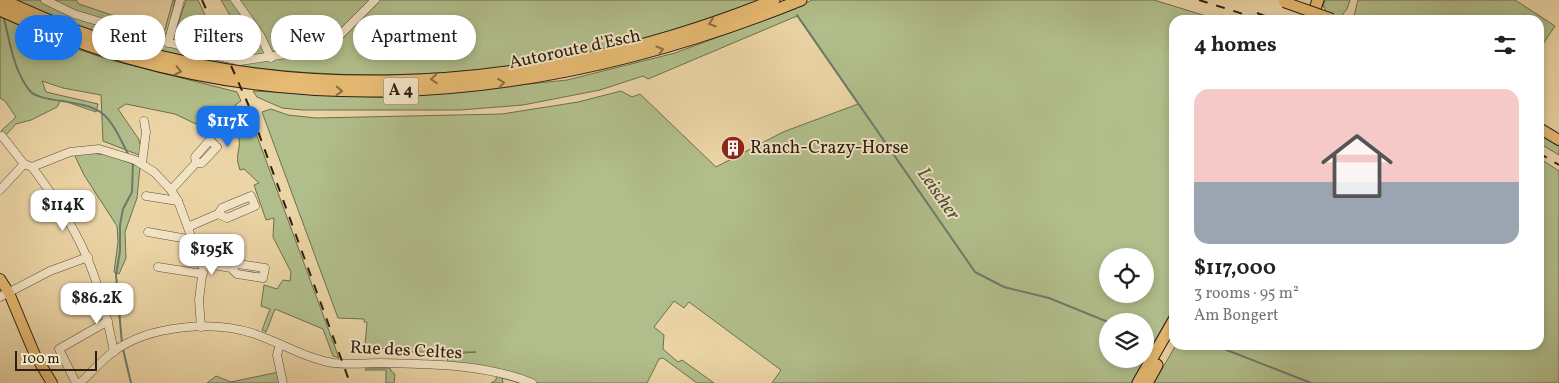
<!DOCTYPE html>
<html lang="en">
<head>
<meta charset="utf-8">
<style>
  :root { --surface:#fff; --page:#f6f6f6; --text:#222; --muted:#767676; --line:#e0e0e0; --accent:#1a73e8 }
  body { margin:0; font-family:Vollkorn,serif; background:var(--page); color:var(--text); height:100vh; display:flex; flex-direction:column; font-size:19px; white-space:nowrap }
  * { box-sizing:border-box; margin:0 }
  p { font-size:16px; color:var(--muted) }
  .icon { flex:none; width:28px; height:28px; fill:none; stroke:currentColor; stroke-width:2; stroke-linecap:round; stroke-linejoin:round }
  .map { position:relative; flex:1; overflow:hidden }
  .panel { position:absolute; left:1169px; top:15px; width:375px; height:335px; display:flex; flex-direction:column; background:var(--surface); border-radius:15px; box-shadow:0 2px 8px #0003 }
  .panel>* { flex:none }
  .hud { position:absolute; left:15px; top:15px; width:475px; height:45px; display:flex; gap:10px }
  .buttons { position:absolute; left:1099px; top:248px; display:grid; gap:10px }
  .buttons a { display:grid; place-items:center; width:55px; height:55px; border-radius:50%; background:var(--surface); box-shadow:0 2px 8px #0003; font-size:25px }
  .scale { position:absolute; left:15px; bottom:12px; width:82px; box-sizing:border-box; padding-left:5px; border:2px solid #2c2012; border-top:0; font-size:14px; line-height:18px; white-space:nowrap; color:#2c2012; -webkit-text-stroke:4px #f2e3c4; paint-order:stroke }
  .price { position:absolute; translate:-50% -42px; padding:0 11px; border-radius:10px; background:#fff; color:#222; font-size:16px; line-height:32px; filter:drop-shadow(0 1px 2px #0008) }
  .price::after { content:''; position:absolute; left:50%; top:30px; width:15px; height:11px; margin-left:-8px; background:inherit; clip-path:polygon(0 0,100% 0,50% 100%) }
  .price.current { background:var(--accent); color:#fff }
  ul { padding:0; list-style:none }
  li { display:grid; align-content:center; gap:10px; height:265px; padding:0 25px }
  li+li { border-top:1px solid var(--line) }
  li span { display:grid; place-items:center; height:155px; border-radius:15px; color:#555 }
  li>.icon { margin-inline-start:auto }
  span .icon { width:90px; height:90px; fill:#fffc; stroke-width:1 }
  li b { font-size:21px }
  h2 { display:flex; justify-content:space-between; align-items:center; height:60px; padding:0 25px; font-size:21px }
  .tag { padding:0 18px; border-radius:22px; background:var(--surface); box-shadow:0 2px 8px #0003; font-size:18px; line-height:45px }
  .tag.current { background:var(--accent); color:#fff }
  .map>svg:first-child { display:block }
  .green { fill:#b1be8b; stroke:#6e6f4e; fill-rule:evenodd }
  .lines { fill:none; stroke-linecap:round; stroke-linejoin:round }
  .stream { stroke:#6d7b6a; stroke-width:2 }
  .minor-casing { stroke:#5c4d37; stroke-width:9 }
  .major-casing { stroke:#2c2012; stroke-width:12 }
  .highway-casing { stroke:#2c2012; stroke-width:13 }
  .minor { stroke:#f2e3c4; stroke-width:8 }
  .major { stroke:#e6ba72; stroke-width:10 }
  .highway { stroke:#e6ba72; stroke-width:11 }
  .rail { stroke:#2c2012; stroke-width:2; stroke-dasharray:9 9; stroke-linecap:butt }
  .major-bridge-casing { stroke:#2c2012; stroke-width:12; stroke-linecap:butt }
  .major-bridge { stroke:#e6ba72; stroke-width:10 }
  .oneway { stroke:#896d42 }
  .labels { text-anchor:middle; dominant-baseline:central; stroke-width:4; stroke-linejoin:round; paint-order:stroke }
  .shield { fill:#f2e3c4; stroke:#675a47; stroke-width:1 }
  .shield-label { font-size:16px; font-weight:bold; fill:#2c2012 }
  .street-label { font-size:18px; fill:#2c2012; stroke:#f2e3c4 }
  .poi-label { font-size:18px; fill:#2c2012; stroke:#f2e3c4; text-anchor:start }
  .water-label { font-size:19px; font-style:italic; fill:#4c4e3e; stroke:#f2e3c4 }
</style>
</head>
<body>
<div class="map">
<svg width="1559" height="383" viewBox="0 0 1559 383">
  <rect width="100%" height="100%" fill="#ebd4a5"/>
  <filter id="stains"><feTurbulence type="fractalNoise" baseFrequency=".004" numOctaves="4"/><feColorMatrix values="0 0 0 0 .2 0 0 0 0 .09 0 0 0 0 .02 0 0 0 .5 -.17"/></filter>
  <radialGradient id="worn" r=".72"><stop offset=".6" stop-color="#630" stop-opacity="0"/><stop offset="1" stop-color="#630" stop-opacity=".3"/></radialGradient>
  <g class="green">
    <polygon points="13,0 39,0 72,17 227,62 228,65 179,56 94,32"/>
    <polygon points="52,0 76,0 79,4 162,32 165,29 173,0 175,0 168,32 161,36 75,11"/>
    <polygon points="186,0 198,0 223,54 183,42 178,39 177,27"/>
    <path d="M221,0H760C712,17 664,34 615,46C491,77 365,82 239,66L229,44L244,43V39Z"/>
    <path d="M812,0H1154L1219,20H1174V307L1131,383H772L781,370L689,302L684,308L674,301L654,327L664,335L663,349L678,362L682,360L714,383H697L663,358L659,359L647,383H520L502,378L503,383H491L496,380L497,373L443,365L448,362L447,357L451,354L476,352H407L365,346L367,322H364V319L338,318L262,112L271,109L288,115L316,118L502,114L578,102L621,91L632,97L640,94L716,167L783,132L858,104L797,16L648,79L643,76L600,90L523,105L460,110H302L282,108L257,97L253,91L394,98L567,80L675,53L791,10ZM1108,256H1145V294H1108ZM1108,321H1145V359H1108Z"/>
    <polygon points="1325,0 1350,0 1347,9 1340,18 1325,12 1325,7 1323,7"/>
    <polygon points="1358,0 1515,0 1555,26 1539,50 1539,20 1351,20 1354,16"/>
    <path d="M0,16L60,43L107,59L237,92L241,101L235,105L242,110L243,115L247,114V109L339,358L333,356L323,329L275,309L266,332L262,330L270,309L261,306L264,285L277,289L283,280L290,281L291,272L273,237L274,218L266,220L254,185L259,183L244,169L240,170C234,153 241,152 239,139C236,114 214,118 196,124L175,114L126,104L118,109L138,138L142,149L139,155L103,141L101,95L63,88L42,81L46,92L98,104L96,112L61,100L57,107L31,120L16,124L5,136L1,131L16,117L5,101L0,98Z"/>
    <polygon points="1539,133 1559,145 1559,155 1539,143"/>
    <polygon points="89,153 110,155 140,167 137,198 125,232 126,258 119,274 114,272 118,242 117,226 84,175 74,154"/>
    <polygon points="1539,158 1559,171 1559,383 1154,383 1176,345 1539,345"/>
    <polygon points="366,368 390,368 391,371 395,374 394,383 386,383 386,370 365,370"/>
    <polygon points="279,372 283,383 207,383 216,376 231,382"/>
  </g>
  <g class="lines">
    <g class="stream">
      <polyline points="797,15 975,272 1004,287 1049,298 1108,322"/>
      <path d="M4,19C10,42 14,72 30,91C42,104 84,98 103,114C114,123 122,143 129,156"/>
      <polyline points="122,344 116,275 120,251 120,225 123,209 132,192 133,162"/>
      <polyline points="1214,345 1311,383"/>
      <polyline points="123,349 131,383"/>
    </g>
    <g class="minor-casing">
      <g id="minor">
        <polyline points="45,0 74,14 204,53 240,61 307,51 339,36 375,0"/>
        <polyline points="235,0 260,35 271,58"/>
        <polyline points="168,43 180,0"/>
        <polyline points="2,136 24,164"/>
        <polyline points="142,163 146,132 144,121"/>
        <path d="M32,167C80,231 99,273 114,352"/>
        <polyline points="0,190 24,164 32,167 70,152 99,149 135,160 154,172 171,190 178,201 203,268 199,300 201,327"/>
        <polyline points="171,190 196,163 202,163 217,147 210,140 195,157 196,163"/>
        <polyline points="146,196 178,201"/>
        <polyline points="188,227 218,214 227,218 255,206 251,196 222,208 218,214"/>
        <polyline points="148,232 193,240"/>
        <polyline points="201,263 231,268 238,264 265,268 263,278 237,274 231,268"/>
        <polyline points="158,267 203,274"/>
        <polyline points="0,297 50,271 88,257"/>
        <polyline points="280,344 277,355 283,383"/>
        <polyline points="76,383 59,349 108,321"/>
        <path d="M80,383C91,373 101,361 113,352C149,325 213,320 255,334C281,343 305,358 333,363C348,365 366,363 382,363C432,364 485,364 532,383"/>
      </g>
    </g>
    <g class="major-casing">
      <g id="major">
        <polyline points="1539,128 1559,140"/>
        <polyline points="0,279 9,293 35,355 52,383"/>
      </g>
    </g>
    <g class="highway-casing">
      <g id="highway">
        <path d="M3,0C244,116 530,100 774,0"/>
        <path d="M0,10C262,132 539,106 801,0"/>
        <polyline points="1311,20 1318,0"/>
        <polyline points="1138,383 1174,320"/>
        <polyline points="1147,383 1157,365"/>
      </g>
    </g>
    <use href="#minor" class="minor"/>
    <use href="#major" class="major"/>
    <use href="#highway" class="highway"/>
    <g class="rail">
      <polyline points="202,0 248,104 350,383"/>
      <polyline points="1199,0 1262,20"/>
      <polyline points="1257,13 1276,20"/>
      <polyline points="1539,153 1559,165"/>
    </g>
    <g class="major-bridge-casing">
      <polyline id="major-bridge" points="1284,2 1332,19"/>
    </g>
    <use href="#major-bridge" class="major-bridge"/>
  </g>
  <defs><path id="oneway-chevron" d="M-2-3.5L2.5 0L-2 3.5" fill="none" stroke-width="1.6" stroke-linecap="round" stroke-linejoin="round" transform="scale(1.25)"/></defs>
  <g class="oneway">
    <use href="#oneway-chevron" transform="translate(712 23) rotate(162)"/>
    <use href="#oneway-chevron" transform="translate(660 50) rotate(-16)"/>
    <use href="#oneway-chevron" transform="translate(178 71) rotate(12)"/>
    <use href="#oneway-chevron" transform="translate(434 79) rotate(176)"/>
    <use href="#oneway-chevron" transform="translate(501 83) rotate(-7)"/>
    <use href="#oneway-chevron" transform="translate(339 91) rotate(2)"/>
  </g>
  <defs>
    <g id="building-disc" transform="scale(1.25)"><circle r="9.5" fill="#8f2418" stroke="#f2e3c4"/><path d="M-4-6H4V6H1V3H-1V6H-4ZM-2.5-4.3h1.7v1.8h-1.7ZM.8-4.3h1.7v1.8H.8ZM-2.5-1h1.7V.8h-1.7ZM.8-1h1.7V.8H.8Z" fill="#fff"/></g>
  </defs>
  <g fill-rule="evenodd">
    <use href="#building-disc" x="733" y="148"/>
  </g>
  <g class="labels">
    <rect class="shield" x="383.5" y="77.5" width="35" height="27" rx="4"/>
    <g class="shield-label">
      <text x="401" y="91">A 4</text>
    </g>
    <g class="street-label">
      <text transform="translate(575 50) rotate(-12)">Autoroute d'Esch</text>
      <text transform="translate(406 351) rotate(3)">Rue des Celtes</text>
    </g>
    <g class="poi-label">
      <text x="750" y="148">Ranch-Crazy-Horse</text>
    </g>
    <g class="water-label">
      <text transform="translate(938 194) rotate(55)">Leischer</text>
    </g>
  </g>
  <rect width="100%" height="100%" filter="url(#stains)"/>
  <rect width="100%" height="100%" fill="url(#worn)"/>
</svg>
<div class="buttons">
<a><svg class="icon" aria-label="locate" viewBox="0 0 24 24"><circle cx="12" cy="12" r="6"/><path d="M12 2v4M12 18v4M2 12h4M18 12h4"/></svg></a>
<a><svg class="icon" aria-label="layers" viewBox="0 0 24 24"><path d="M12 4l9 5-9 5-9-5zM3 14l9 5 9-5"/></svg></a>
</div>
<div class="scale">100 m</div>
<b class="price current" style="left:228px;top:148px">$117K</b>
<b class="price" style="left:63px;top:232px">$114K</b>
<b class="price" style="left:212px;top:276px">$195K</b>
<b class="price" style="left:97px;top:325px">$86.2K</b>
<div class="hud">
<a class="tag current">Buy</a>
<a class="tag">Rent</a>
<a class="tag">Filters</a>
<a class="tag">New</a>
<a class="tag">Apartment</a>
</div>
<section class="panel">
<h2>4 homes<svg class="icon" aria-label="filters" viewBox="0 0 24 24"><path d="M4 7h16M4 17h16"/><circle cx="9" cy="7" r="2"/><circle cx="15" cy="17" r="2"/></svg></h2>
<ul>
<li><span style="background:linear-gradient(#f6c9c9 60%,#9aa5b1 0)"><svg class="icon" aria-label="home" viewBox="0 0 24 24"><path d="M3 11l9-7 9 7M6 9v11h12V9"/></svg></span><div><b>$117,000</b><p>3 rooms · 95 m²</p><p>Am Bongert</p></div></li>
</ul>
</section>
</div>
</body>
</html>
